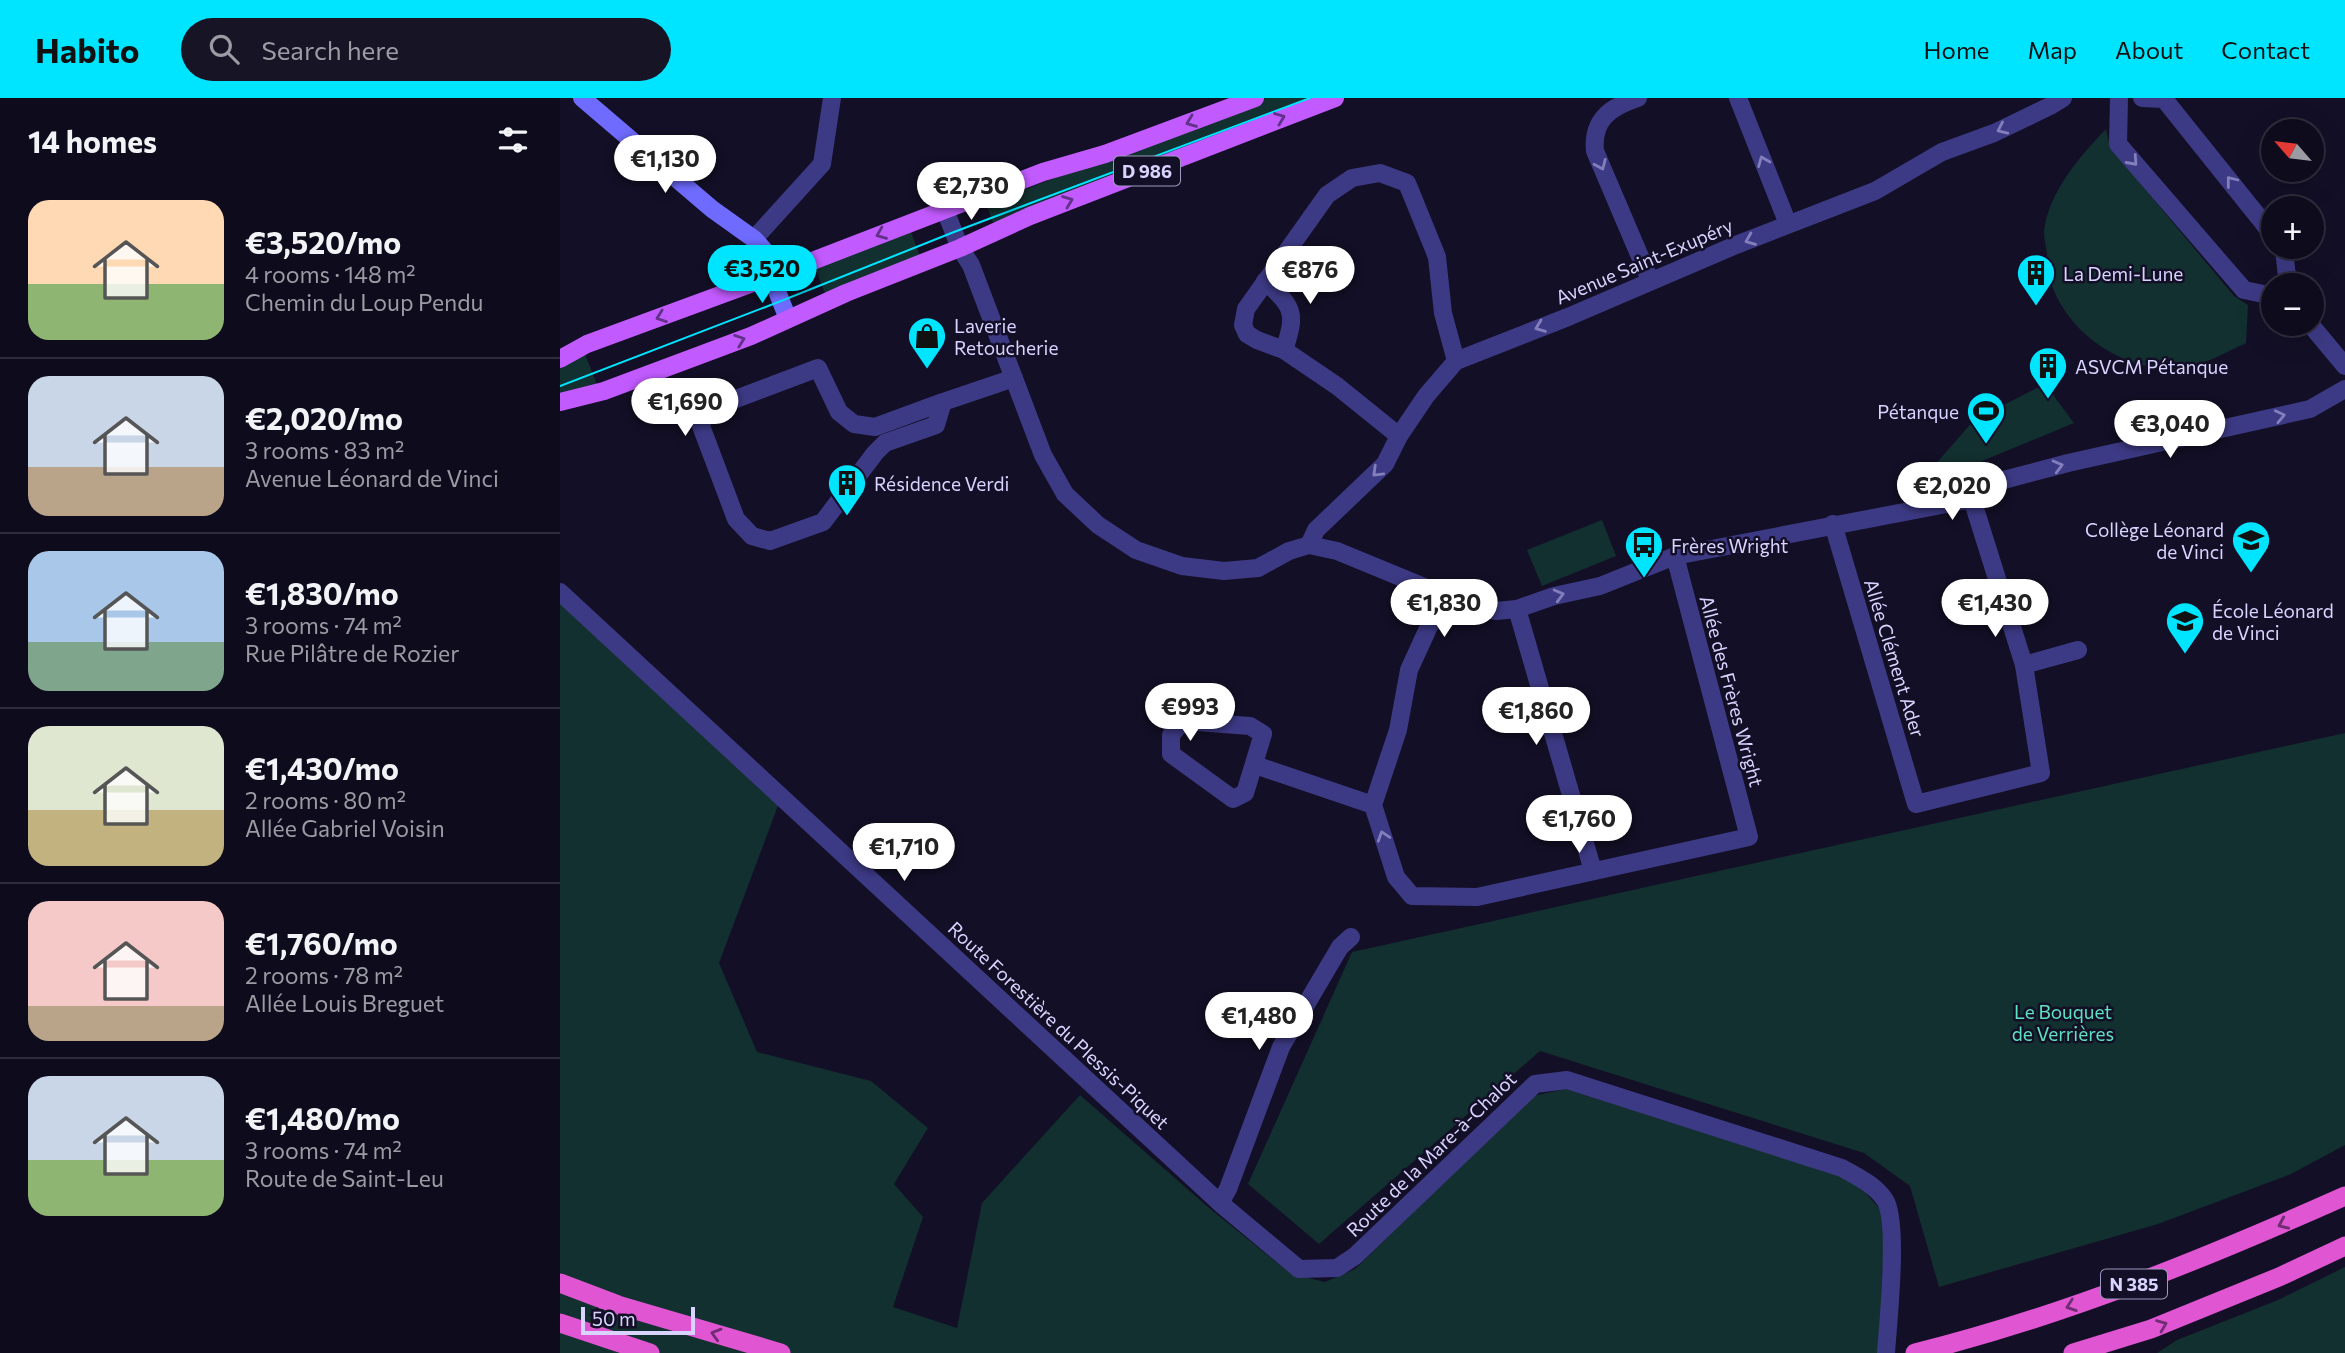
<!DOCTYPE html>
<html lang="en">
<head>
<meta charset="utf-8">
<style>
  :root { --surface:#0e0b1c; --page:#171425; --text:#f1f3f6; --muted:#9b9ba3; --line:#2e2b3b; --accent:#00e5ff }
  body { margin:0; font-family:Commissioner,sans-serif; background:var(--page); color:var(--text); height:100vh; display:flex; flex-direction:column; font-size:26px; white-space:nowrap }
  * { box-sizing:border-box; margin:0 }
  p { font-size:23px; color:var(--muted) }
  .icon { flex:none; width:38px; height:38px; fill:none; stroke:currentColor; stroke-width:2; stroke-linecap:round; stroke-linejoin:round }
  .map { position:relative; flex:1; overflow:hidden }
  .sheet { display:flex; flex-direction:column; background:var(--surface); width:560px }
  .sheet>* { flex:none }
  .needle { width:46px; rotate:298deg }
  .buttons { position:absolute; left:1701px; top:21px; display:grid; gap:14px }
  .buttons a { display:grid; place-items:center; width:63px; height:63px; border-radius:50%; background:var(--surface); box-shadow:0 7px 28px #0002,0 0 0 2px var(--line); font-size:35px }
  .scale { position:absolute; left:21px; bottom:18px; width:114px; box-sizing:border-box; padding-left:7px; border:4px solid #d9d4ff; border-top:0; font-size:19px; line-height:24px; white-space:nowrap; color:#d9d4ff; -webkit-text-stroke:5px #130f26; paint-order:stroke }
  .price { position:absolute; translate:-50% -60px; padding:0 16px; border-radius:24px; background:#fff; color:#222; font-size:23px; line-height:46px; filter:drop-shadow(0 2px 4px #0008) }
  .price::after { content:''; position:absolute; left:50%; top:42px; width:21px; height:16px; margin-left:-10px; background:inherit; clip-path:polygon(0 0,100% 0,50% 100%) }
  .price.on { background:var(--accent); color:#111 }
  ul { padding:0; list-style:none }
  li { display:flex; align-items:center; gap:21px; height:175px; padding:0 28px }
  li+li { border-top:2px solid var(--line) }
  li span { display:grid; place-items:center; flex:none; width:196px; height:140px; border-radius:21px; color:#555 }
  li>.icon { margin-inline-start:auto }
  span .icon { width:84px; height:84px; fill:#fffc; stroke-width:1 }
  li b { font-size:30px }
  h2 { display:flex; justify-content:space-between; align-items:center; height:84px; padding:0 28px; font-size:30px }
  header { display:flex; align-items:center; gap:42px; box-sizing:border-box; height:98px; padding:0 35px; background:var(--accent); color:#111 }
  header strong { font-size:33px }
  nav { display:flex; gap:38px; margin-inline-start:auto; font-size:24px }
  .search { width:490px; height:63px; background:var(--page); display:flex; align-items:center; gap:18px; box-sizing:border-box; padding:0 24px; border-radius:38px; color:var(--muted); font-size:26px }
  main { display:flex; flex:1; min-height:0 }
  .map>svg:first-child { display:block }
  .green { fill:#12302f }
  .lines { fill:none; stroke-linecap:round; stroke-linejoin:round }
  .minor { stroke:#3d3a85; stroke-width:18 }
  .secondary { stroke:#6f6bff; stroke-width:18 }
  .primary { stroke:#c25bff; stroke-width:18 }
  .trunk { stroke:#e055d1; stroke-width:19 }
  .tram { stroke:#00e5ff; stroke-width:2 }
  .oneway { stroke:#623188 }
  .oneway2 { stroke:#837fbc }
  .oneway3 { stroke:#6f2e73 }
  .labels { text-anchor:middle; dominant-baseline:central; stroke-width:5; stroke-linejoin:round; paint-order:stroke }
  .shield { fill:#130f26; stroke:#9e99be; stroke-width:2 }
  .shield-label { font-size:18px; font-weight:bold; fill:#d9d4ff }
  .street-label { font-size:19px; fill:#d9d4ff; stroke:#130f26 }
  .poi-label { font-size:19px; fill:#d9d4ff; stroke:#130f26; text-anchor:start }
  .park-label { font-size:19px; fill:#5fe0c0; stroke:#130f26 }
</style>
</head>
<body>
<header>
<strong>Habito</strong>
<div class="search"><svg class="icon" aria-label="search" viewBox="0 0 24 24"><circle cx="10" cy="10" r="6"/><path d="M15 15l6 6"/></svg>Search here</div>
<nav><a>Home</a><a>Map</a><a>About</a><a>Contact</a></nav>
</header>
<main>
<section class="sheet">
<h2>14 homes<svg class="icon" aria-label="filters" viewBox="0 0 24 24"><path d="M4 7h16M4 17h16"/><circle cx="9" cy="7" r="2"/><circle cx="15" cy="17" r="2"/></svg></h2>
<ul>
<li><span style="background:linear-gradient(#ffd9b3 60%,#8fb573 0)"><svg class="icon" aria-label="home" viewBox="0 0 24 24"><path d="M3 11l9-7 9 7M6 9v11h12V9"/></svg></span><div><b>€3,520/mo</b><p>4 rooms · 148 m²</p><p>Chemin du Loup Pendu</p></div></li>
<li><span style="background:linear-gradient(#c9d6e8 65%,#b9a48a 0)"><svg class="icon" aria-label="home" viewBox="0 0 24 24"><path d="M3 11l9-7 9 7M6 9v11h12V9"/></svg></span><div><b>€2,020/mo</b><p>3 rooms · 83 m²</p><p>Avenue Léonard de Vinci</p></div></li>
<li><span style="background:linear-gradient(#a9c7e8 65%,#7fa58c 0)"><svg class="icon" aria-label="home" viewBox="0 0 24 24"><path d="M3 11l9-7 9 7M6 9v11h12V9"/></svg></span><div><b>€1,830/mo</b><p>3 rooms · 74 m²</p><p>Rue Pilâtre de Rozier</p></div></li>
<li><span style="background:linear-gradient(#dfe7d0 60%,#c2b280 0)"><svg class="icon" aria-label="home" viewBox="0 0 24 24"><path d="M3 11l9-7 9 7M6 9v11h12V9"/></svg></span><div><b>€1,430/mo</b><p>2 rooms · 80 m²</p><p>Allée Gabriel Voisin</p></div></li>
<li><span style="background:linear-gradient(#f6c9c9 75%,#b9a48a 0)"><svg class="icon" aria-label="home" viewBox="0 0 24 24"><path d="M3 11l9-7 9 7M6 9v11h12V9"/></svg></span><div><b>€1,760/mo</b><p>2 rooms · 78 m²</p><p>Allée Louis Breguet</p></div></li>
<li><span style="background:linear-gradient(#c9d6e8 60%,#8fb573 0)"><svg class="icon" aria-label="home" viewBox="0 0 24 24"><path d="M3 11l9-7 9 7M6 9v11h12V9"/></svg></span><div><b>€1,480/mo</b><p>3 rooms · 74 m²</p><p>Route de Saint-Leu</p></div></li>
</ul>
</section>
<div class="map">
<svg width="1785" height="1255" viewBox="0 0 1785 1255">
  <rect width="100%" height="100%" fill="#130f26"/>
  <g class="green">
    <polygon points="706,0 764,0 434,127 426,106"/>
    <path d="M1546,31L1550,49L1674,198L1688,207L1686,245C1661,257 1634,273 1605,271C1554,267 1505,231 1490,182C1487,174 1487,164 1487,156C1486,149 1484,141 1484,134C1488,95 1520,58 1546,31Z"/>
    <polygon points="351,134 360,158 265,195 255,170"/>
    <polygon points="25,256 37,287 0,296 0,270"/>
    <polygon points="1485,286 1514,325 1369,385 1373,369 1414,322"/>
    <polygon points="1042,422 1056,458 982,488 967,452"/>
    <polygon points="0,505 219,705 159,865 197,954 311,983 368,1030 334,1086 363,1119 333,1209 397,1230 422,1105 520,997 648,1109 731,1176 765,1184 795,1171 973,998 1006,991 1281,1078 1304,1093 1325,1117 1319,1255 0,1255"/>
    <polygon points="1785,635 1785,1047 1731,1076 1598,1126 1379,1189 1350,1088 1304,1055 980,953 759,1146 688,1086 792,854"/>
    <polygon points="1785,1169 1785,1255 1597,1255 1617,1242 1718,1202"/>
  </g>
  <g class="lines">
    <g class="minor">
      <path d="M1078,0C1050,9 1032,22 1035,53L1090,182"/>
      <polyline points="1178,0 1228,126"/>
      <polyline points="1559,0 1558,46 1684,192 1713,198"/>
      <polyline points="1582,0 1604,1 1713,137"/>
      <polyline points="385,112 400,150 411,167 483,357 505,396 538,427 576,452 622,468 664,473 698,470 729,453 749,447 777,453 913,509 936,513 957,511 994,498 1040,488 1115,458 1412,401 1436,384 1508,365 1750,311 1785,291"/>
      <polyline points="194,141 262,66 272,0"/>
      <polyline points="1722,149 1724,152 1728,187"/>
      <path d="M705,183C733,209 737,214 724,252"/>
      <polyline points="1750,226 1785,268"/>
      <polyline points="383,304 376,327 325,345 315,355 263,424 210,443 192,438 176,421 141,328 144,318 152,310 258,270 279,314 294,326 315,329 383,304 454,280"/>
      <polyline points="839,338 777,288 724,252 697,242 687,236 683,227 686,211 767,97 792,80 820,75 847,85 877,159 883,215 896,263"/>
      <polyline points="1273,426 1356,706 1481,675 1464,567 1412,401"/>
      <polyline points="749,447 756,432 825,366 839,338 866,298 896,263 1008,219 1176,147 1315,93 1382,54 1434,35 1490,8 1503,0"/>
      <path d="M0,494L660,1105L739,1171L777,1170L795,1158L975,986L1007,982L1282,1070C1298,1079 1315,1087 1325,1102C1339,1124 1328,1225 1326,1255"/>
      <polyline points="881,495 876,513 849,572 838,632 813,707 836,779 852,798 917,799 1189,739 1115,458"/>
      <polyline points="957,511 1033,773"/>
      <polyline points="1464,567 1518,552"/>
      <polygon points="623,623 690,628 703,636 685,695 673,701 611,656 611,637"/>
      <polyline points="695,667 813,707"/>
      <polyline points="660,1105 668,1091 721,949 780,849 791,839"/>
    </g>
    <polyline class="secondary" points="22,0 152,111 194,141 204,152 211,178 228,221"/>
    <g class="primary">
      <polyline points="0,261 27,246 255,162 483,74 545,56 695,0"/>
      <polyline points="0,304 44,293 191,238 286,195 400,150 470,118 775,0"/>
    </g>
    <g class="trunk">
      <polyline points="0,1185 58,1207 221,1255"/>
      <polyline points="0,1225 90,1255"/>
      <path d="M1355,1255C1504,1218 1646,1160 1785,1098"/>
      <polyline points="1513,1255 1591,1231 1719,1179 1785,1148"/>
    </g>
    <polyline class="tram" points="0,288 221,203 394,134 750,0"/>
  </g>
  <defs><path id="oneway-chevron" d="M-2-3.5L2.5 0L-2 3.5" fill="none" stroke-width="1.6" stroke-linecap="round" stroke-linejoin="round" transform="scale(1.75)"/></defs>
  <g class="oneway">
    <use href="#oneway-chevron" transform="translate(720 20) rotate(-21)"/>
    <use href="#oneway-chevron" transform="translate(631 24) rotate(159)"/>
    <use href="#oneway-chevron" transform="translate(508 103) rotate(-21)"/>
    <use href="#oneway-chevron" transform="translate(321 136) rotate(158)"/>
    <use href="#oneway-chevron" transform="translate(101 219) rotate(160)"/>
    <use href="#oneway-chevron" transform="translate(180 242) rotate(-20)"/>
  </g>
  <g class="oneway2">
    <use href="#oneway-chevron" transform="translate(1442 31) rotate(155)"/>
    <use href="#oneway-chevron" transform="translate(1203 63) rotate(-112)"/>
    <use href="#oneway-chevron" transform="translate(1573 63) rotate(48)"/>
    <use href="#oneway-chevron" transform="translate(1041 67) rotate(67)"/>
    <use href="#oneway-chevron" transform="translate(1671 83) rotate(-128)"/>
    <use href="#oneway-chevron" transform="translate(1190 142) rotate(158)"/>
    <use href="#oneway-chevron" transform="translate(980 229) rotate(159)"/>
    <use href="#oneway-chevron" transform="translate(1720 318) rotate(-12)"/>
    <use href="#oneway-chevron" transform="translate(1498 368) rotate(-15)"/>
    <use href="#oneway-chevron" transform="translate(817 374) rotate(136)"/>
    <use href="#oneway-chevron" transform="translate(999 497) rotate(-15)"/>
    <use href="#oneway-chevron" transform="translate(823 738) rotate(-108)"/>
  </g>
  <g class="oneway3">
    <use href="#oneway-chevron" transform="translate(1723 1126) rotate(156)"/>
    <use href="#oneway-chevron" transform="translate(1511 1208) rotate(161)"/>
    <use href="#oneway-chevron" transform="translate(1602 1227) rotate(-22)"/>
    <use href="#oneway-chevron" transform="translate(156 1236) rotate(-164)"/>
  </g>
  <defs>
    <g id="building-pin" transform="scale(2.0125)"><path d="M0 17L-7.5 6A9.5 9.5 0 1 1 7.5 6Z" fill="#00e5ff" stroke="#130f26"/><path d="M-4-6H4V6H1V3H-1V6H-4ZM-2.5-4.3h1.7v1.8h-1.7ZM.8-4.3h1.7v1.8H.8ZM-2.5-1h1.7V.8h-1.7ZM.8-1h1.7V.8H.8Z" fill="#111"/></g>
    <g id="shop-pin" transform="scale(2.0125)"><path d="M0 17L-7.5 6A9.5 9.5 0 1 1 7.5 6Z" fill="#00e5ff" stroke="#130f26"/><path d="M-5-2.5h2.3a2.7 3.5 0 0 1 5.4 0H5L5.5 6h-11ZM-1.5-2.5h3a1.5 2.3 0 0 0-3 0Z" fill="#111"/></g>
    <g id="stadium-pin" transform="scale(2.0125)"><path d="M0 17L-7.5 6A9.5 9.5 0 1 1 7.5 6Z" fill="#00e5ff" stroke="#130f26"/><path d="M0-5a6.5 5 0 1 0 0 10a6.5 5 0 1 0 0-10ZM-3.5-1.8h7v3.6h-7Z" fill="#111"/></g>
    <g id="school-pin" transform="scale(2.0125)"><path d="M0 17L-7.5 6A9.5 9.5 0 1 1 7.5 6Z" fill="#00e5ff" stroke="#130f26"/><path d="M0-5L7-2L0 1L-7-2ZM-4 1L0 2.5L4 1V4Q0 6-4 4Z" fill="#111"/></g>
    <g id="bus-pin" transform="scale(2.0125)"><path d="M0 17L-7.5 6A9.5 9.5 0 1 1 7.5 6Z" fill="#00e5ff" stroke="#130f26"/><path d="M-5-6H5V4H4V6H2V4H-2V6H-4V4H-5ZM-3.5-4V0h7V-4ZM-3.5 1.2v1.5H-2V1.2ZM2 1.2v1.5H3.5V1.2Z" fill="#111"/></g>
  </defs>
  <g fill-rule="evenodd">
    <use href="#building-pin" x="1476" y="175"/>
    <use href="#shop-pin" x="367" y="238"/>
    <use href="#building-pin" x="1488" y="268"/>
    <use href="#stadium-pin" x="1426" y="313"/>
    <use href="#building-pin" x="287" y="385"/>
    <use href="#school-pin" x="1691" y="442"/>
    <use href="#bus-pin" x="1084" y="447"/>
    <use href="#school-pin" x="1625" y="523"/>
  </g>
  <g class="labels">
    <g class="shield">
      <rect x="554" y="58.5" width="66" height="29" rx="5"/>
      <rect x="1541" y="1171.5" width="66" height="29" rx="5"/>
    </g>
    <g class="shield-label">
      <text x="587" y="73">D 986</text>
      <text x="1574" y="1186">N 385</text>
    </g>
    <g class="street-label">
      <text transform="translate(1084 163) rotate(-23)">Avenue Saint-Exupéry</text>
      <text transform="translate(1335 560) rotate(73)">Allée Clément Ader</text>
      <text transform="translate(1172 593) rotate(75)">Allée des Frères Wright</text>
      <text transform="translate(499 927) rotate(43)">Route Forestière du Plessis-Piquet</text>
      <text transform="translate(871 1056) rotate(-44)">Route de la Mare-à-Chalot</text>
    </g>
    <g class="poi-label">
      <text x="1503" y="175">La Demi-Lune</text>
      <text x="394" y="227">Laverie<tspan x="394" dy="22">Retoucherie</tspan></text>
      <text x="1515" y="268">ASVCM Pétanque</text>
      <text x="1399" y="313" text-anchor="end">Pétanque</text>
      <text x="314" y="385">Résidence Verdi</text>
      <text x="1664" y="431" text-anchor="end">Collège Léonard<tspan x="1664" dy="22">de Vinci</tspan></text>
      <text x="1111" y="447">Frères Wright</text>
      <text x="1652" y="512">École Léonard<tspan x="1652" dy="22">de Vinci</tspan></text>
    </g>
    <g class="park-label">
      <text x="1503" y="913">Le Bouquet<tspan x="1503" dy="22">de Verrières</tspan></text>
    </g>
  </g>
</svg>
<div class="buttons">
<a><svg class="needle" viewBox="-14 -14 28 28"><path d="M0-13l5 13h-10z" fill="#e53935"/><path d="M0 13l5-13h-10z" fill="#9b9ba3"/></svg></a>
<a>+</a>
<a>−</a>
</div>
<div class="scale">50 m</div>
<b class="price" style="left:105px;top:97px">€1,130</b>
<b class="price" style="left:411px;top:124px">€2,730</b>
<b class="price on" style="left:202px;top:207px">€3,520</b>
<b class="price" style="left:750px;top:208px">€876</b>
<b class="price" style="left:125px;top:340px">€1,690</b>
<b class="price" style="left:1610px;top:362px">€3,040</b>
<b class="price" style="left:1392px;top:424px">€2,020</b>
<b class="price" style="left:884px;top:541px">€1,830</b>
<b class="price" style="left:1435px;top:541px">€1,430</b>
<b class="price" style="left:630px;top:645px">€993</b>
<b class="price" style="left:976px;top:649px">€1,860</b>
<b class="price" style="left:1019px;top:757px">€1,760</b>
<b class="price" style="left:344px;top:785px">€1,710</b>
<b class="price" style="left:699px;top:954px">€1,480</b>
</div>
</main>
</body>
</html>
